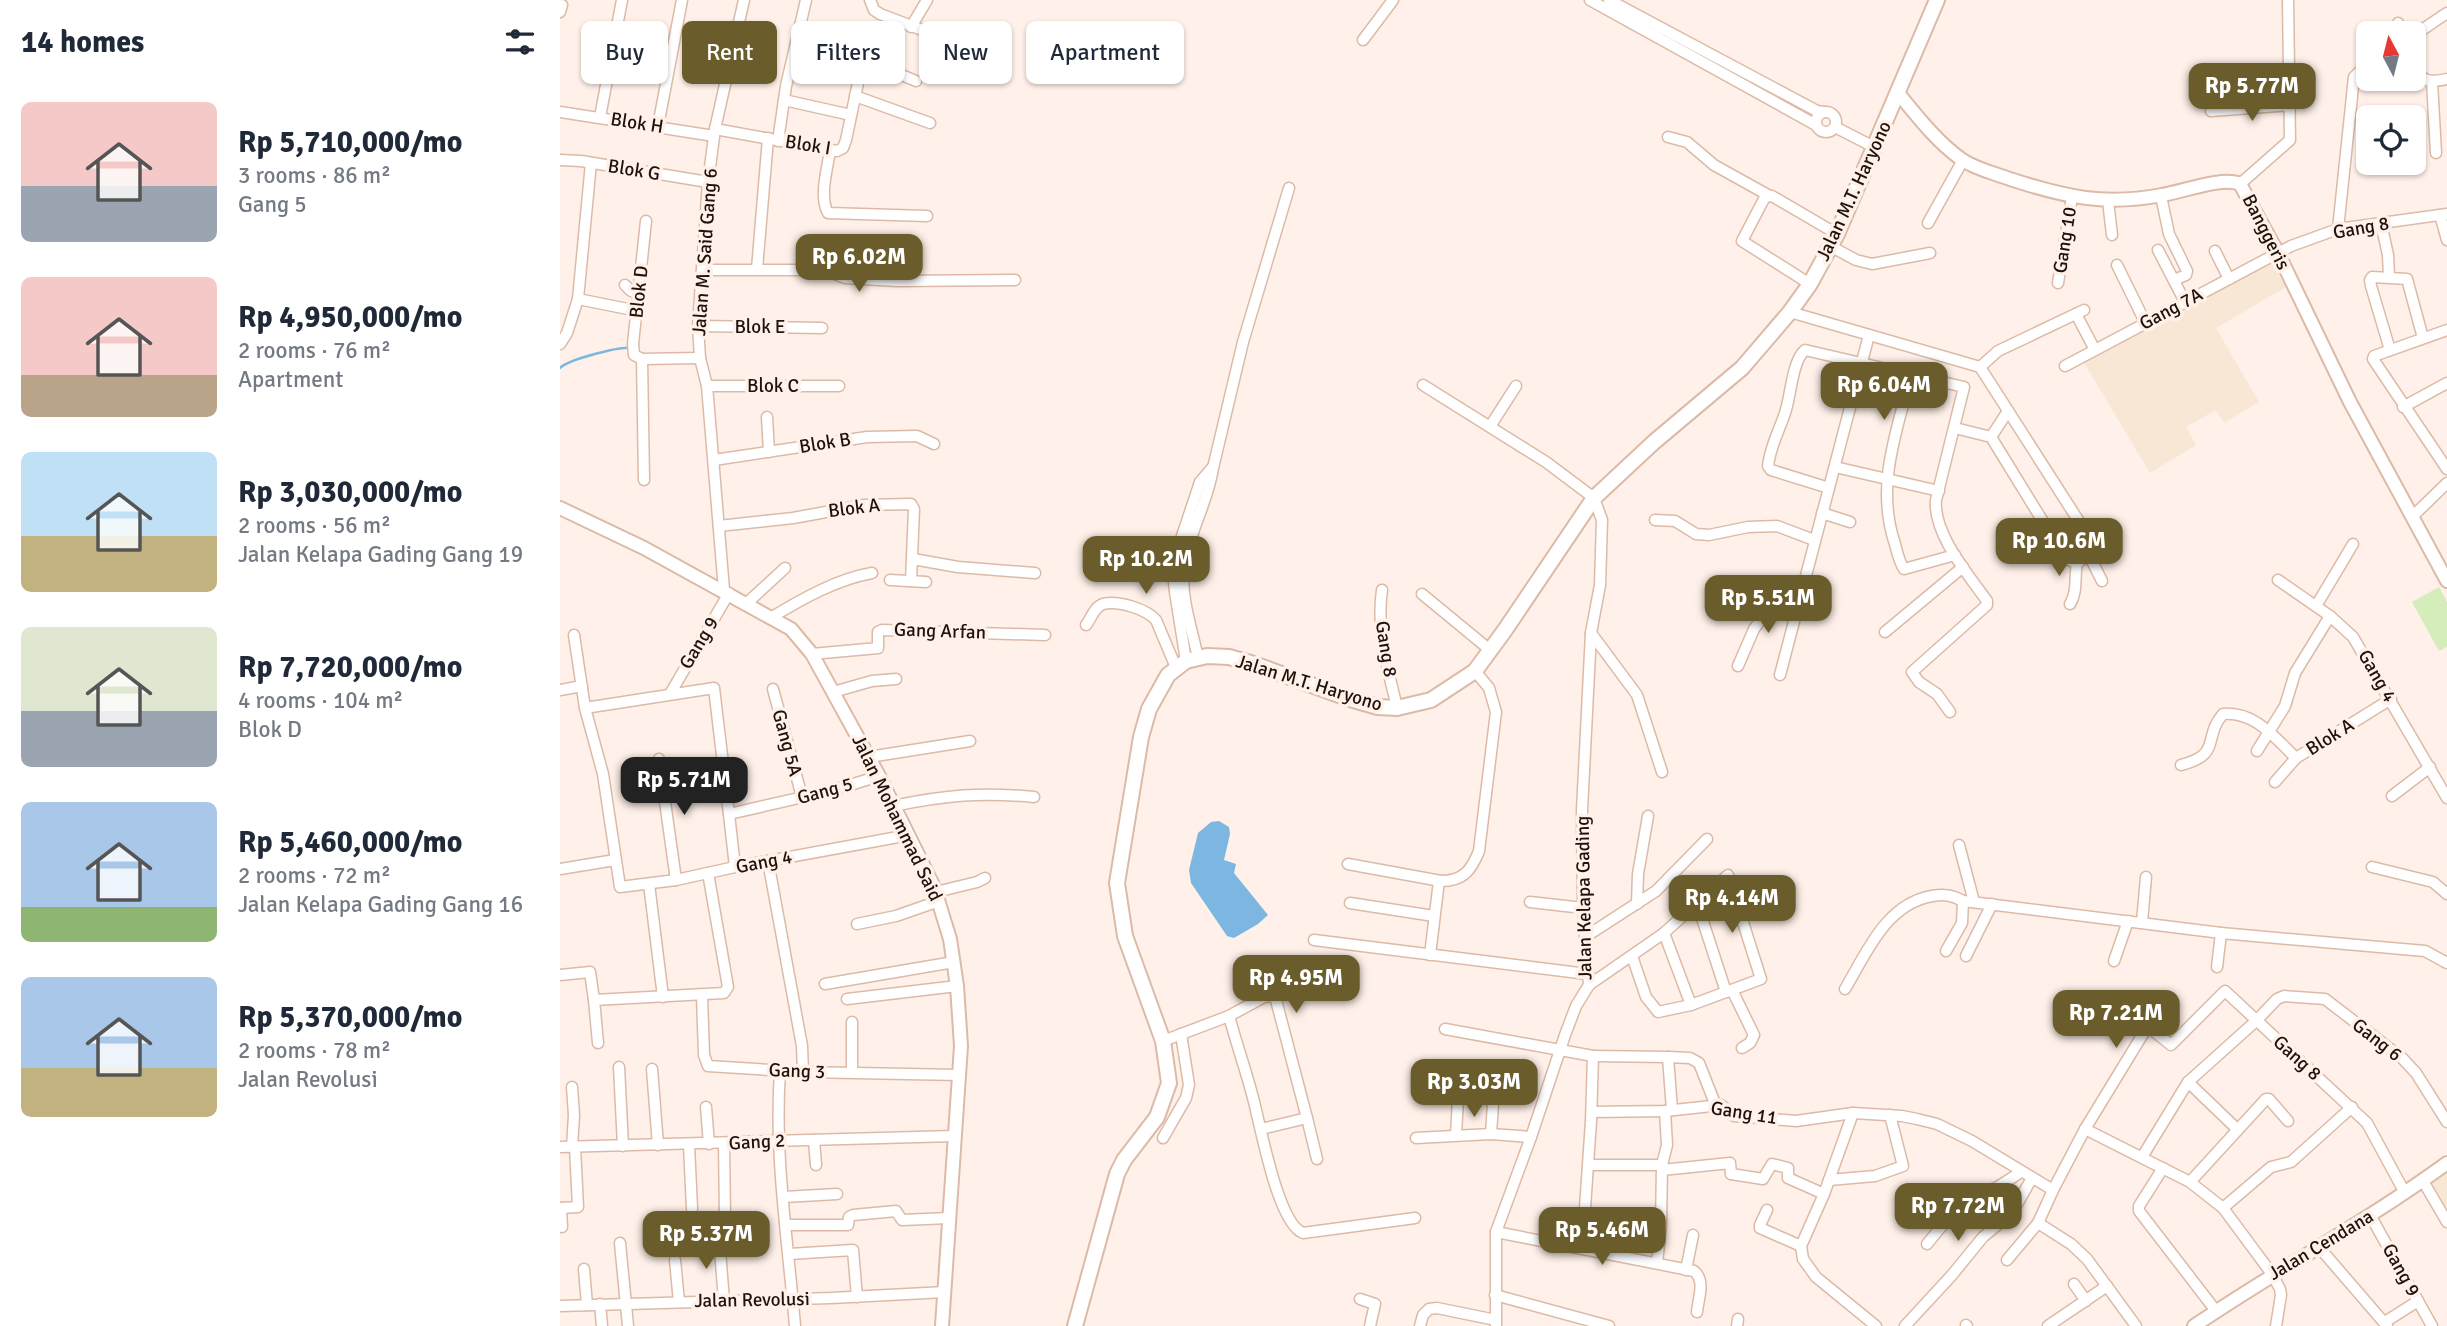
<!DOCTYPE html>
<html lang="en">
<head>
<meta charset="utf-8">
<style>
  :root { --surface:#fff; --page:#f6f6f7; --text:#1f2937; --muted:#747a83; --accent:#6b5d2b }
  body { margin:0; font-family:Signika,sans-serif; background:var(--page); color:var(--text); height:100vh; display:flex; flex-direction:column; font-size:26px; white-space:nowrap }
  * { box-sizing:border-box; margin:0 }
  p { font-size:23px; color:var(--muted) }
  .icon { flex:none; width:38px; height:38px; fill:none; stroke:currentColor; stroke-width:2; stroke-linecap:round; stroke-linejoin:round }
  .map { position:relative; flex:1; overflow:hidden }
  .drawer { display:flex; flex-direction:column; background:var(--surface); width:560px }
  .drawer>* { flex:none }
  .guide { position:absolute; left:21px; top:21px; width:665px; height:63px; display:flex; gap:14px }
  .needle { width:46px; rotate:353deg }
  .tools { position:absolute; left:1796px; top:21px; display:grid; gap:14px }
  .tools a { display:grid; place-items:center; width:70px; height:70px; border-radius:10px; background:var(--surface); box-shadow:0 2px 5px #0004; font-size:35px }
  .price { position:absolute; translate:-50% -60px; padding:0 16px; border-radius:14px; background:var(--accent); color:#fff; font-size:23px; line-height:46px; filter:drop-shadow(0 2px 4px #0008) }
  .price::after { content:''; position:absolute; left:50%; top:42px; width:21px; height:16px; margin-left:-10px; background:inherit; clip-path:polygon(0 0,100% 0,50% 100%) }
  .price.current { background:#222; color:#fff }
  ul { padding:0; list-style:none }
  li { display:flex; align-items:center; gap:21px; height:175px; padding:0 21px }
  li span { display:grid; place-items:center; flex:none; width:196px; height:140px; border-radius:10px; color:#555 }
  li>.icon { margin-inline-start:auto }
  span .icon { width:84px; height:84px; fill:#fffc; stroke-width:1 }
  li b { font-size:30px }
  h2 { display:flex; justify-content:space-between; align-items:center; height:84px; padding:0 21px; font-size:30px }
  .tag { padding:0 24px; border-radius:10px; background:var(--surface); box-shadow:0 2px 5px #0004; font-size:24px; line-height:63px }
  .tag.current { background:var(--accent); color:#fff }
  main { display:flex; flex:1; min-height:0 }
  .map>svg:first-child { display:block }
  .education { fill:#f8e7d5 }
  .green { fill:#d4edbb }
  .water { fill:#7db7e1 }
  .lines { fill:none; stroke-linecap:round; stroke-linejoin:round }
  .stream { stroke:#7db7e1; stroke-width:2.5 }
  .minor-casing { stroke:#dcbaa7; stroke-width:13 }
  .tertiary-casing { stroke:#dcbaa7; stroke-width:16 }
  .secondary-casing { stroke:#dcbaa7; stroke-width:18 }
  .minor { stroke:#fff; stroke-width:10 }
  .tertiary { stroke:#fff; stroke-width:12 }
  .secondary { stroke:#fff; stroke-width:14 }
  .labels { text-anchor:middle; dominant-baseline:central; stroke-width:7; stroke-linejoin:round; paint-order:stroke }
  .street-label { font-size:19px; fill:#1e120b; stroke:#fff1e9 }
</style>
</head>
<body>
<main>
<section class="drawer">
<h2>14 homes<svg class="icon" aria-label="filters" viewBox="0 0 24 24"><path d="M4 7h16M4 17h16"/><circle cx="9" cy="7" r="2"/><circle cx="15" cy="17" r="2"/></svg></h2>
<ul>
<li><span style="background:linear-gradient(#f6c9c9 60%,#9aa5b1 0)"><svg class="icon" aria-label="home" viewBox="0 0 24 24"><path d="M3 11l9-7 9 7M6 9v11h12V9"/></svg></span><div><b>Rp 5,710,000/mo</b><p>3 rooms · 86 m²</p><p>Gang 5</p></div></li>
<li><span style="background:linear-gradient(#f6c9c9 70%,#b9a48a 0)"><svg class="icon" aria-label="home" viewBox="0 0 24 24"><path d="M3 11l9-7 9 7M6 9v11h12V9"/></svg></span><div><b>Rp 4,950,000/mo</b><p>2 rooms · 76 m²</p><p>Apartment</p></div></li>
<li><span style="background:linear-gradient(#bfe0f5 60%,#c2b280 0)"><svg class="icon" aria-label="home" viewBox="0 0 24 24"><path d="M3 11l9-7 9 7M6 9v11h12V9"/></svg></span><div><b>Rp 3,030,000/mo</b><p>2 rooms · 56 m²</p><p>Jalan Kelapa Gading Gang 19</p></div></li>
<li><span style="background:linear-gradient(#dfe7d0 60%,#9aa5b1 0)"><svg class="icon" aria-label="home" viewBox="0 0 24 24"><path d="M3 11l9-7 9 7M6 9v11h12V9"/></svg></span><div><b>Rp 7,720,000/mo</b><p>4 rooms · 104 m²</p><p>Blok D</p></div></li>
<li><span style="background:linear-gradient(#a9c7e8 75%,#8fb573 0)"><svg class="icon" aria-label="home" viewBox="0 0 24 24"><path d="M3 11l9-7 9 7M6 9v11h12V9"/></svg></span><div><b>Rp 5,460,000/mo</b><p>2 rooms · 72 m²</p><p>Jalan Kelapa Gading Gang 16</p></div></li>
<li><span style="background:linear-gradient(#a9c7e8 65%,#c2b280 0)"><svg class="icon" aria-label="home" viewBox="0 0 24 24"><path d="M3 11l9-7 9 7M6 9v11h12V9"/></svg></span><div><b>Rp 5,370,000/mo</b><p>2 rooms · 78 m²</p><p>Jalan Revolusi</p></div></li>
</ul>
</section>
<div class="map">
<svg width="1887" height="1326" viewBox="0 0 1887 1326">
  <rect width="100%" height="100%" fill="#fff1e9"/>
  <g class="education">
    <polygon points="1710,260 1726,287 1656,328 1699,402 1664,423 1656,410 1626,427 1636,445 1590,473 1523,361"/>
    <polygon points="1887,1171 1887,1220 1867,1184"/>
  </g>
  <polygon class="green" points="1879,587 1887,602 1887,647 1879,651 1852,602"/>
  <polygon class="water" points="659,821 669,827 670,834 664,860 676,864 674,873 708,915 698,924 674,938 667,936 631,883 629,870 638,833 651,822"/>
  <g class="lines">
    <path class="stream" d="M0,368C7,360 60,346 71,348"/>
    <g class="minor-casing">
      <g id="minor">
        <polyline points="310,0 314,10 320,14 407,47"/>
        <polyline points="1030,0 1256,125"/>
        <polyline points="1049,0 1257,111 1264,112"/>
        <polyline points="0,12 2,5"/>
        <polyline points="1838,23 1843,33"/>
        <polyline points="351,27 367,0"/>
        <polyline points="1853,36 1887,13"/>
        <polyline points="803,40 833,0"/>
        <path d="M1853,64C1862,82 1868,83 1887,79"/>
        <polyline points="1872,82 1876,153"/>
        <polyline points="295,96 370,123"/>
        <polyline points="224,100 291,115"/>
        <polyline points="1651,111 1730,105"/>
        <polyline points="0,112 154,136"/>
        <circle cx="1266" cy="122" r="10"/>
        <polyline points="40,117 62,0"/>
        <polyline points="98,126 122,0"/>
        <polyline points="1275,127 1314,147"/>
        <polyline points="155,129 277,151 283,148 286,140 299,78 304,64 315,64 356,81"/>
        <polyline points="1108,137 1127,142 1154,165 1208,195"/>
        <polyline points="218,141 226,86 246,0"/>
        <path d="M270,151C267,170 259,197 268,213L367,216"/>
        <polyline points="0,160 21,161 148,182"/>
        <polyline points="31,163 18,299 78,311"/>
        <polyline points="1680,184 1730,140 1728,0"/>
        <polyline points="1601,196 1609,234 1627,271 1626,275 1614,280"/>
        <polyline points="1548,201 1552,235"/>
        <polyline points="1880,215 1887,240"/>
        <polyline points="86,221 73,344 74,355 82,359 140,358"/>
        <polyline points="1368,223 1403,160"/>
        <polyline points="1821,223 1828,255 1829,277"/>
        <polyline points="1778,229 1794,77 1799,72 1808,69"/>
        <polyline points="1270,246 1296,260 1312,264 1370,253"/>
        <polyline points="1598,250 1625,302"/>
        <polyline points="1655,251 1669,279"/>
        <polyline points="1557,265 1585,322"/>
        <polyline points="197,269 208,138"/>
        <polyline points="143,270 248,270 267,271 285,278 337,281 455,280"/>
        <polyline points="1498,283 1512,197"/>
        <polyline points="1250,284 1182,241 1205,197 1212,196 1277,234"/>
        <polyline points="65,285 71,291 80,293"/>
        <polyline points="1230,312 1420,367 1527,534 1531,549 1529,555 1517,563 1506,559 1431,437 1395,428"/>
        <polyline points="1516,314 1535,350"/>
        <polyline points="138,326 262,328"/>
        <polyline points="1887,330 1814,356 1813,359 1887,469"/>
        <polyline points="0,344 7,333 18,299"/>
        <polyline points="1830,350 1811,286 1810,280 1812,277 1847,279 1863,338"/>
        <polyline points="82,359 84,480"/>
        <polyline points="1505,366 1731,246 1778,229 1887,214"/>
        <polyline points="1420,367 1438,351 1524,310"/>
        <path d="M1351,374C1337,432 1315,485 1335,544C1337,552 1339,562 1344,569L1395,555"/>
        <polyline points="863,385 986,462 1034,498 1042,520 1040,585 1031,633 1022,810 1023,908 1029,985 1016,1006 1005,1035 971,1137 936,1232 936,1326"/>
        <polyline points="147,386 279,386"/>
        <polyline points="1843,407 1887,383"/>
        <polyline points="207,417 209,452"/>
        <polyline points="931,425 956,386"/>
        <polyline points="1431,437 1448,411"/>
        <polyline points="154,460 307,437 357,436 374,444"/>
        <polyline points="1275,467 1379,491"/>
        <path d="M1269,488L1211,470L1208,466C1210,447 1219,431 1225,413C1231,396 1232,361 1245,350L1404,387L1376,500C1373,534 1408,574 1427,601V605L1352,672L1359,682L1377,694L1390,712"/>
        <polyline points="1262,513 1290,522"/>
        <polyline points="1853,516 1887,483"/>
        <polyline points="1095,520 1115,521 1136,534 1149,535 1188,527 1217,526 1254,540"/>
        <polyline points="159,526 233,518 304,505 351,504 354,509 351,581"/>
        <polyline points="1529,555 1542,581"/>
        <polyline points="353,559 398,567 475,573"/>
        <polyline points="330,580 366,582"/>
        <polyline points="1718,580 1770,616 1793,637 1887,798"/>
        <polyline points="164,590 147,386 140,358 138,326 148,182 155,129 184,0"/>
        <path d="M822,590C816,631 828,668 837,708"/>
        <polyline points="862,594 930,650"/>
        <polyline points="187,603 225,568"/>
        <path d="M1510,604C1518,591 1514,578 1517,563"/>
        <polyline points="1756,606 1793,544"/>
        <path d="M212,617C242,599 277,579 312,573"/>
        <path d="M526,625C531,619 534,607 543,604C558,600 586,609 596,620L617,670"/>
        <polyline points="1325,632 1403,567"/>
        <polyline points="1031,633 1077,695 1102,772"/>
        <polyline points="14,635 25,708 43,774 60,887 116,880 175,867 349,835"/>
        <polyline points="252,654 318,648 318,632 322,630 485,635"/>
        <path d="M638,658C632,629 620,596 624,567C629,532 648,502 653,468L683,342L729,188"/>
        <polyline points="626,661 615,592 613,573 616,554 640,482 652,468"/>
        <polyline points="1178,666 1194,629 1221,592 1227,591 1241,597"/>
        <polyline points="1220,675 1309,335"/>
        <polyline points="213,689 242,797"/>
        <polyline points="0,690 22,686"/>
        <polyline points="273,692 312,681 336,679"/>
        <polyline points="110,694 169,593"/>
        <polyline points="25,708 154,688 169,814 274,790 319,776"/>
        <polyline points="1697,751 1725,706 1735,673 1770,616"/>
        <polyline points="309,757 410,741"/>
        <polyline points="99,759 116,880"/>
        <path d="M1621,765C1663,754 1642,738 1663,714C1695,711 1715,738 1736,758"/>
        <polyline points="1715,782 1736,758 1831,699"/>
        <polyline points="1832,796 1870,767"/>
        <path d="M333,806C386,795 421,792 474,797"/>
        <polyline points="169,814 175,867"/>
        <polyline points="1399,845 1414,902"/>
        <polyline points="208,861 242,1046 243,1072"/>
        <path d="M788,864L881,881C903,881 911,871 919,851L936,712L929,688L915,671"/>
        <polyline points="1812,867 1873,882 1887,894"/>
        <polyline points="0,869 55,860"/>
        <polyline points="89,884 103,997"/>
        <polyline points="376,892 417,882 425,878"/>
        <polyline points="970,902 1023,908"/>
        <polyline points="790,903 874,916"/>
        <polyline points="1137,903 1166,992"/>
        <polyline points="1077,904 1078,874 1088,816"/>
        <polyline points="1582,922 1586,877"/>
        <polyline points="297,924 336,916 379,901"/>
        <polyline points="1104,933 1131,1005"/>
        <polyline points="1025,937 1096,891 1147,839"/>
        <polyline points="754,940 1027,974"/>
        <polyline points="1386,951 1402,923 1403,901"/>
        <polyline points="870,955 879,881"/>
        <polyline points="1406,956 1432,904"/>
        <polyline points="1554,961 1568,921"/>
        <polyline points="1657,967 1661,933"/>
        <polyline points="0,975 30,972 34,1000 164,993 168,987 148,873"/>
        <polyline points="265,984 394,962"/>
        <polyline points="1029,985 1104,933 1168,875 1201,979 1131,1005 1098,1012 1086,997 1072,956"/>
        <path d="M1285,989C1307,952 1326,904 1372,896C1384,894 1392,895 1403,901L1661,933L1865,951L1887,963"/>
        <polyline points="1172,990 1194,1035 1190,1043 1182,1048"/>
        <polyline points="142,995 144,1055 148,1066 243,1072 399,1075"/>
        <polyline points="287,999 397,986"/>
        <polyline points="34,1000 38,1043"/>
        <polyline points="669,1016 704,997 712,996 716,1000 747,1118"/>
        <polyline points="885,1029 1033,1056 1031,1121 1025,1208"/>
        <path d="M603,1041L669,1016C676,1042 685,1068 692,1094C700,1122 717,1223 743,1233L855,1218"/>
        <polyline points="1033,1056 1108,1057 1112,1110"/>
        <polyline points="1108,1057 1130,1058 1139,1063 1156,1106"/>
        <polyline points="59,1067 63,1146"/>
        <polyline points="92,1069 98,1145"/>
        <path d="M220,1071C214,1155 228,1242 235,1326"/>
        <polyline points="292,1072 292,1022"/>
        <polyline points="1628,1082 1677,1129"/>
        <polyline points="146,1107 149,1144"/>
        <polyline points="1032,1112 1105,1111 1161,1105 1174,1116 1236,1121 1293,1113 1342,1116 1357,1119 1377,1124 1412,1141 1493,1190 1525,1129 1586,1029 1590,1028 1611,1045 1665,991 1807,1123 1845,1193"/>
        <polyline points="1293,1113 1264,1194 1241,1246 1243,1259 1256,1277 1316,1326"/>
        <polyline points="701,1129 747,1118 757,1159"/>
        <polyline points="1525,1129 1630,1182 1663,1208 1712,1274 1720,1289 1721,1295 1716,1326"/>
        <polyline points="931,1134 933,1104"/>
        <polyline points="896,1135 899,1079"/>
        <polyline points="603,1138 626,1098 629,1085 621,1034"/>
        <polyline points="856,1138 931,1134 971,1137"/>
        <polyline points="254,1140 256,1165"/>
        <polyline points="164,1144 165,1216"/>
        <polyline points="129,1145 132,1209"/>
        <polyline points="0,1147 394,1136"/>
        <polyline points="12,1147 14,1115 12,1087"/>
        <polyline points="1582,1157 1628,1082 1696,1021 1717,999 1724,996 1765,999 1842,1058 1856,1073 1887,1122"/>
        <polyline points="1029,1165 1102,1165"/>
        <polyline points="1603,1168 1579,1206 1579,1211 1656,1311"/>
        <polyline points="1102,1170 1170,1163 1171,1174 1203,1179 1212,1164 1228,1168 1228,1178 1264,1194"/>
        <polyline points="1269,1180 1315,1176 1343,1166 1330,1115"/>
        <polyline points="1863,1181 1887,1222"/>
        <polyline points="1630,1182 1706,1099 1709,1099 1728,1121"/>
        <polyline points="224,1197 277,1194"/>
        <polyline points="0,1208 18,1207 15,1147"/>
        <polyline points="1,1208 2,1227"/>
        <polyline points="1663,1208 1711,1167 1731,1162 1792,1107"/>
        <polyline points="1207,1210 1200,1225 1200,1228 1241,1246"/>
        <polyline points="1810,1215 1872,1326"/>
        <polyline points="1478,1223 1493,1190"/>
        <polyline points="226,1225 288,1225 289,1217 293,1215 336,1211 342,1220 389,1218"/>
        <path d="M936,1232L1134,1271C1146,1281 1138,1299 1137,1312"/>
        <polyline points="159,1238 164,1301"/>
        <polyline points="135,1242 182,1236"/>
        <polyline points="60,1243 68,1326"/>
        <polyline points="1367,1244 1403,1200 1416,1194 1436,1188 1461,1172"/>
        <polyline points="1758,1246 1827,1326"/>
        <polyline points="229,1254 293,1250 297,1297"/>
        <polyline points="115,1260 119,1302"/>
        <polyline points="1447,1260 1478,1223 1511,1244 1527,1259 1576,1326"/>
        <polyline points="1097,1263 1101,1225 1102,1165 1107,1145 1105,1111"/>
        <polyline points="24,1269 27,1305"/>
        <polyline points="1126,1270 1133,1235"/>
        <polyline points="1514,1284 1526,1301"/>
        <polyline points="935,1295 1049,1326"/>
        <polyline points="800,1299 815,1304 810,1326"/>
        <polyline points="40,1304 42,1326"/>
        <polyline points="0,1306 271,1298 385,1292"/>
        <polyline points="1825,1322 1858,1301"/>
        <polyline points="1406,1325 1407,1326"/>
        <polyline points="860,1326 863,1315 869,1309 877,1308 936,1320"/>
        <polyline points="1177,1326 1178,1319"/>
        <polyline points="1345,1326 1392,1275 1423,1237 1452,1213 1472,1178"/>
        <polyline points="1488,1326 1547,1286"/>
      </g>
    </g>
    <g class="tertiary-casing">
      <g id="tertiary">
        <path d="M1338,93C1357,116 1376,141 1401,159C1415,169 1434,173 1450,179C1505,197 1545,206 1602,195C1622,192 1663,176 1680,184L1718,253L1790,402L1887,581"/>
        <polyline points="0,508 84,548 231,629 252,654 319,776 374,887 390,939 397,986 401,1046 382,1326"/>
        <path d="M1634,1326C1717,1270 1806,1222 1887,1163"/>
      </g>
    </g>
    <g class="secondary-casing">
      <polyline id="secondary" points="515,1326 557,1174 564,1160 597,1117 609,1083 603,1041 565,936 557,883 581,737 589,709 608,675 626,661 647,656 669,657 694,664 790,699 818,707 837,708 871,700 915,671 945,630 1034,498 1094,442 1182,368 1230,312 1250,284 1277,234 1377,0"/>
    </g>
    <use href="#minor" class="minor"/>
    <use href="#tertiary" class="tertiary"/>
    <use href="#secondary" class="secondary"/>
  </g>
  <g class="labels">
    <g class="street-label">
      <text transform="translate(77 123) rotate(9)">Blok H</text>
      <text transform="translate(248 145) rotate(9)">Blok I</text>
      <text transform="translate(74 170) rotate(9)">Blok G</text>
      <text transform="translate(1294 191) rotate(-65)">Jalan M.T. Haryono</text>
      <text transform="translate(1801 228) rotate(-10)">Gang 8</text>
      <text transform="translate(1706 232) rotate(63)">Banggeris</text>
      <text transform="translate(1505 240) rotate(-81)">Gang 10</text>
      <text transform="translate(145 252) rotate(-86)">Jalan M. Said Gang 6</text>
      <text transform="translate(79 292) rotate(-84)">Blok D</text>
      <text transform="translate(1611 309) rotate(-28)">Gang 7A</text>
      <text x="200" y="327">Blok E</text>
      <text x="213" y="386">Blok C</text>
      <text transform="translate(265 443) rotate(-9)">Blok B</text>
      <text transform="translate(294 508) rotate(-7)">Blok A</text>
      <text transform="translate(380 631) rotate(2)">Gang Arfan</text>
      <text transform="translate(139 643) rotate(-59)">Gang 9</text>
      <text transform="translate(826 649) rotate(81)">Gang 8</text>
      <text transform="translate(1817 676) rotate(60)">Gang 4</text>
      <text transform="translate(749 683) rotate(17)">Jalan M.T. Haryono</text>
      <text transform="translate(1770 737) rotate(-32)">Blok A</text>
      <text transform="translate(227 743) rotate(75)">Gang 5A</text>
      <text transform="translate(265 791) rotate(-15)">Gang 5</text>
      <text transform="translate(337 818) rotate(64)">Jalan Mohammad Said</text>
      <text transform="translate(204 862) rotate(-11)">Gang 4</text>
      <text transform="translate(1024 898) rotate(-91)">Jalan Kelapa Gading</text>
      <text transform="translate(1817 1040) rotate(38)">Gang 6</text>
      <text transform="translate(1737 1058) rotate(42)">Gang 8</text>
      <text transform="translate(237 1071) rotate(2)">Gang 3</text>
      <text transform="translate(1184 1113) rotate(9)">Gang 11</text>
      <text transform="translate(197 1142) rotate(-3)">Gang 2</text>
      <text transform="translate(1761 1245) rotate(-31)">Jalan Cendana</text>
      <text transform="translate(1841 1270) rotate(61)">Gang 9</text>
      <text transform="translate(192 1300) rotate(-1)">Jalan Revolusi</text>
    </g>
  </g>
</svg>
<div class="tools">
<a><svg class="needle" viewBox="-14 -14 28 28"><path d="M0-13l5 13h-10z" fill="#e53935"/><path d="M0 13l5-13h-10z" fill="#747a83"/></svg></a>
<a><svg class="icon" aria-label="locate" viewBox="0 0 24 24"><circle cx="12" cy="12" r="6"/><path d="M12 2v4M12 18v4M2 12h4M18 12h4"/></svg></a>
</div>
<b class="price" style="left:1692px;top:123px">Rp 5.77M</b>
<b class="price" style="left:299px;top:294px">Rp 6.02M</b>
<b class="price" style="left:1324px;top:422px">Rp 6.04M</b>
<b class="price" style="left:1499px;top:578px">Rp 10.6M</b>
<b class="price" style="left:586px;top:596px">Rp 10.2M</b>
<b class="price" style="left:1208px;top:635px">Rp 5.51M</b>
<b class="price current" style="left:124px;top:817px">Rp 5.71M</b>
<b class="price" style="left:1172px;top:935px">Rp 4.14M</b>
<b class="price" style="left:736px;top:1015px">Rp 4.95M</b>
<b class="price" style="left:1556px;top:1050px">Rp 7.21M</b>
<b class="price" style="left:914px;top:1119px">Rp 3.03M</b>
<b class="price" style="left:1398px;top:1243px">Rp 7.72M</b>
<b class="price" style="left:1042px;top:1267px">Rp 5.46M</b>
<b class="price" style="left:146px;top:1271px">Rp 5.37M</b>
<div class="guide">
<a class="tag">Buy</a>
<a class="tag current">Rent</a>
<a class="tag">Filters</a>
<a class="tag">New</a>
<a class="tag">Apartment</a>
</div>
</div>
</main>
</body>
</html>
